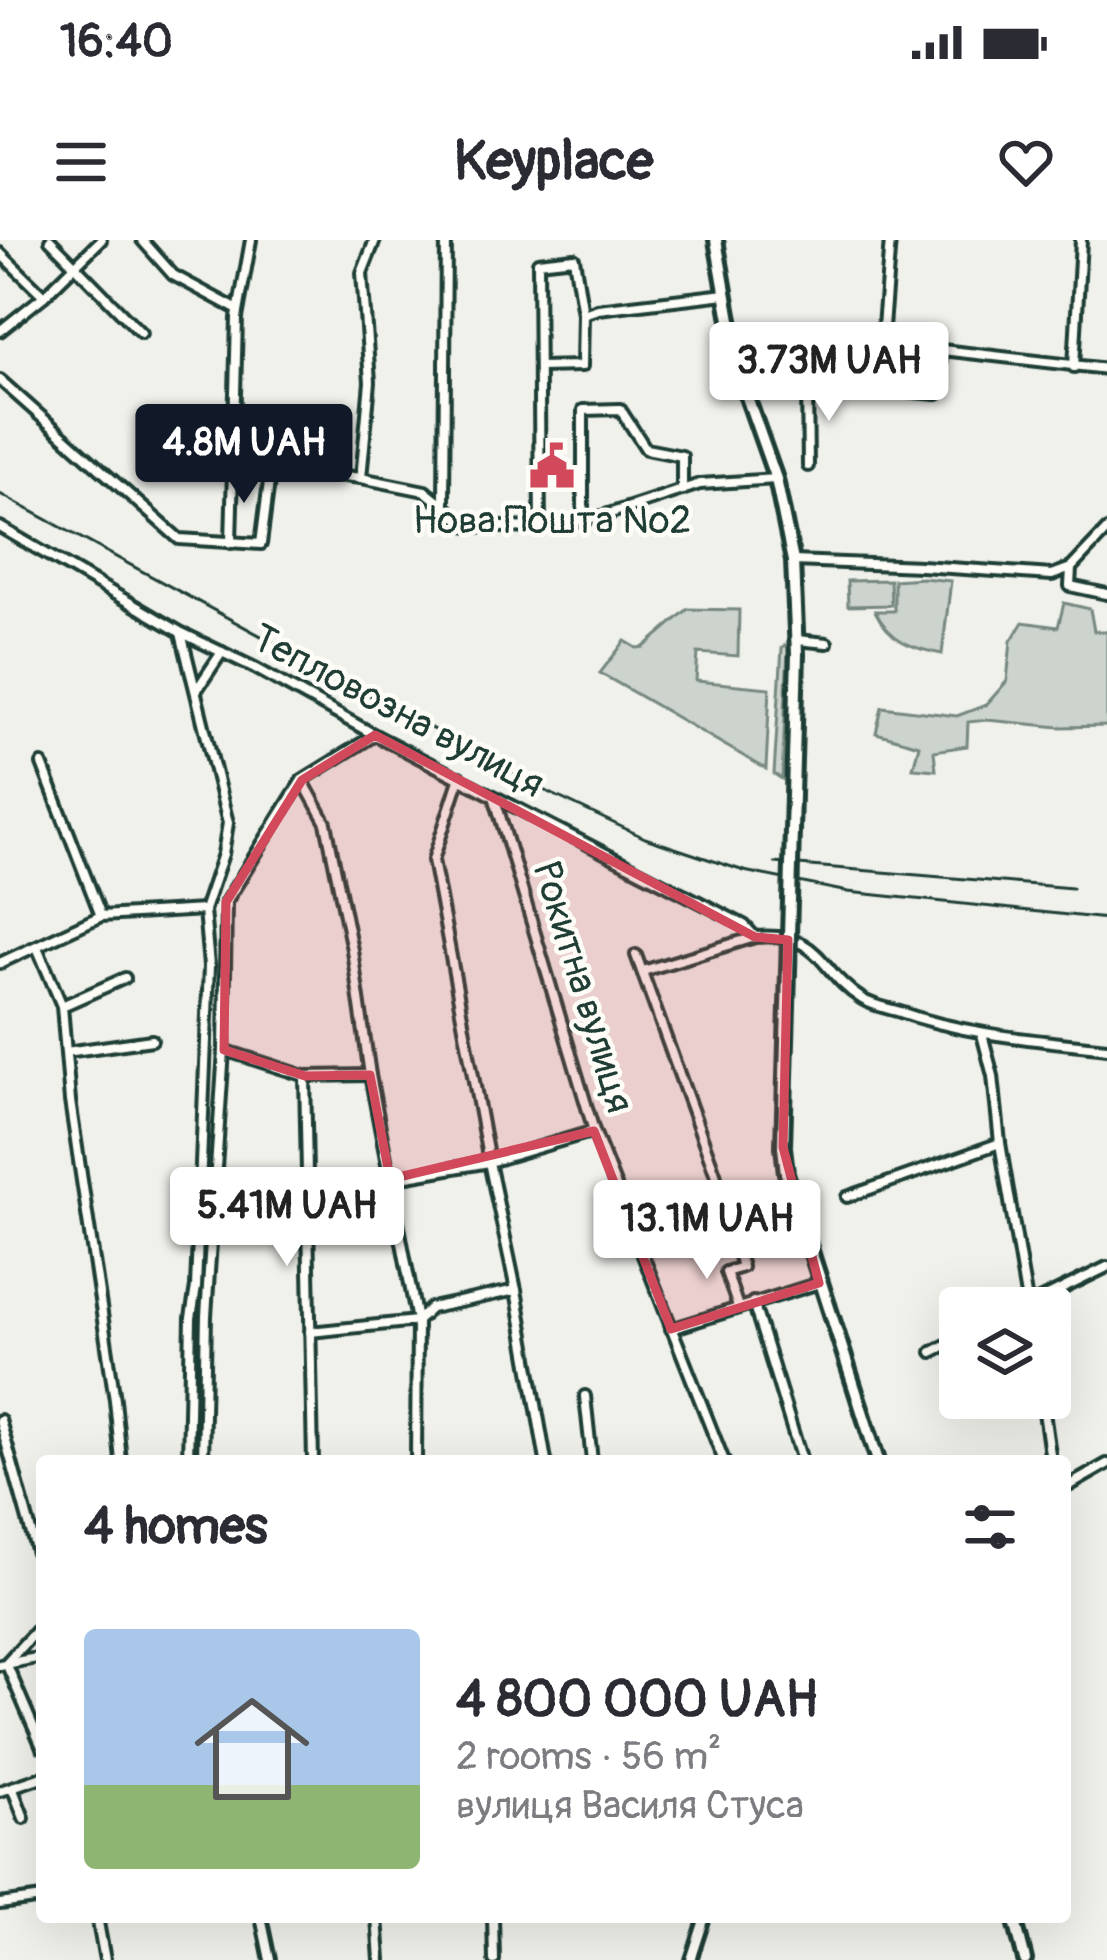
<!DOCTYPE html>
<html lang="en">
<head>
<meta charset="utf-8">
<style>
  :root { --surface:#fff; --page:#f7f7f7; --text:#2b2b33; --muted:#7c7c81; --accent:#111827 }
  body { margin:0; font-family:Pangolin,sans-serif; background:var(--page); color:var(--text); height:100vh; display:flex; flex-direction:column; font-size:45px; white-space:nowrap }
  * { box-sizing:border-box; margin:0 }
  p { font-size:39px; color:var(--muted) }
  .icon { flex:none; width:66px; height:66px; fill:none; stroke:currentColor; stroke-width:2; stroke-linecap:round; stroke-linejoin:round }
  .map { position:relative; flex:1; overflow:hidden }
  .sheet { position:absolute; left:36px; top:1215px; width:1035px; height:468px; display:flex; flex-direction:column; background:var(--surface); border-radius:12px; box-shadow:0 12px 48px #0002 }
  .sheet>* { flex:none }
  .buttons { position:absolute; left:939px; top:1047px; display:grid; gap:24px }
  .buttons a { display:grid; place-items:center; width:132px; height:132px; border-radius:12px; background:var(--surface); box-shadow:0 12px 48px #0002; font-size:60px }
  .price { position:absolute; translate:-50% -102px; padding:0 27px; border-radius:12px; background:#fff; color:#222; font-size:39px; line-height:78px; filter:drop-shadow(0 3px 6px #0008) }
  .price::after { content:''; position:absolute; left:50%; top:72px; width:36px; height:27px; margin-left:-18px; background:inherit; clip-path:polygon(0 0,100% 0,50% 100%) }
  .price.active { background:var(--accent); color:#fff }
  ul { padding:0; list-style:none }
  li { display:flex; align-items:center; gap:36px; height:300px; padding:0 48px }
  li span { display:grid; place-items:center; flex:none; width:336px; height:240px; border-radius:12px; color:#555 }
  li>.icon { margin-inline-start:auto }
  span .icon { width:144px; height:144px; fill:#fffc; stroke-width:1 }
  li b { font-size:51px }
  h2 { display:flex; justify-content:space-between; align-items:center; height:144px; padding:0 48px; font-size:51px }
  .status { display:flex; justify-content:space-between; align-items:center; height:84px; padding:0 60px; background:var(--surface); direction:ltr }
  .status svg { height:33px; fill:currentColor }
  header { display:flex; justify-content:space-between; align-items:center; height:156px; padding:0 48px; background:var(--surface); font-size:54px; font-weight:700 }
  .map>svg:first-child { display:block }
  .green { fill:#cdd3cd; stroke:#768880; stroke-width:3 }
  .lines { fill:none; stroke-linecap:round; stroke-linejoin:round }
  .minor-casing { stroke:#1f3d34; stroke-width:16 }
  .major-casing { stroke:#1f3d34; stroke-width:20 }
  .minor { stroke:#fdfcf7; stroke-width:8 }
  .major { stroke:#fdfcf7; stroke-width:10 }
  .rail { stroke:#1f3d34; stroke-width:3 }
  .major-bridge-casing { stroke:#1f3d34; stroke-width:20; stroke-linecap:butt }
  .major-bridge { stroke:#fdfcf7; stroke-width:10 }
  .marked { fill:#d1495b; fill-opacity:0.2; stroke:#d1495b; stroke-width:9; stroke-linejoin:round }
  .labels { text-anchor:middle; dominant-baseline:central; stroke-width:9; stroke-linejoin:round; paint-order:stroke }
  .poi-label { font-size:39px; fill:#1f3d34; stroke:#fdfcf7 }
  .street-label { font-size:39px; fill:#1f3d34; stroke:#fdfcf7 }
</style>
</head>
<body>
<div class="status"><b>16:40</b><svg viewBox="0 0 49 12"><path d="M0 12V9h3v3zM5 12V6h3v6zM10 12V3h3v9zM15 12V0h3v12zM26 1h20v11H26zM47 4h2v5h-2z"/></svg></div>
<header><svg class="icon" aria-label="menu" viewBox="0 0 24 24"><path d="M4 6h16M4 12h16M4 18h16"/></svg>Keyplace<svg class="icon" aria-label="heart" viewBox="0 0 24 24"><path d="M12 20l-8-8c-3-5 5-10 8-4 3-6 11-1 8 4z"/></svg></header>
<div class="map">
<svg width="1107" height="1720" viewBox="0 0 1107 1720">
  <rect width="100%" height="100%" fill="#f0f1eb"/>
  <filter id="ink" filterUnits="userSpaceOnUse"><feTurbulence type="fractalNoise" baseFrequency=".00833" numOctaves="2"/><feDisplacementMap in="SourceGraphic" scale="24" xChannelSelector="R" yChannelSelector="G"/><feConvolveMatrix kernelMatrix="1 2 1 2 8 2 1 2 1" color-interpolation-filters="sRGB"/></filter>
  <g filter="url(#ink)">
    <g class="green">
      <path d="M923,338L951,341L942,414C911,408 890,401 875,371H894V340Z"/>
      <polygon points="890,340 891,365 848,366 847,341"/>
      <polygon points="1064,363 1090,369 1094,391 1107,392 1107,486 1059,487 987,480 968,482 967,506 934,511 936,530 913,528 919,505 876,493 882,467 957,476 986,465 1007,441 1011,401 1023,382 1058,387"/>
      <polygon points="688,369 739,370 738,416 698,413 696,441 770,448 766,529 600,433 625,401 637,408 644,407"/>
      <polygon points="785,405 788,407 782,539 774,534 782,408"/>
    </g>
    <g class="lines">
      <g class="minor-casing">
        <g id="minor">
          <polyline points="50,0 141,93"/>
          <polyline points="142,0 173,35 238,70"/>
          <polyline points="0,13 44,56"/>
          <polyline points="0,91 44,56 101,0"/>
          <polyline points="882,97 942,110 1107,129"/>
          <polyline points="539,127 582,126 583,74 598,69 725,54"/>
          <polyline points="1074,127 1081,0"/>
          <polyline points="740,137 937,154 942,110"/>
          <polyline points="0,140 179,299 261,304 270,234 278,228 361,238 425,251 468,286 540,288 602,276 700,244 776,239"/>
          <polyline points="807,144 808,226"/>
          <polyline points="878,149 890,0"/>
          <polyline points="361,238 370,142 362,33 375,0"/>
          <polyline points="444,263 446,0"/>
          <polyline points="583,280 583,170 620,169 646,209 682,216 682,250"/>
          <path d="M0,287L180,392L255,428L375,495L744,685L755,697C822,691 818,731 862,759C871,765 886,768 897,771C965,795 1036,800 1107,808"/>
          <polyline points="540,288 538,22 574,18 583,74"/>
          <polyline points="231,303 237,78 251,0"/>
          <polyline points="793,321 921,326 1052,335 1071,328 1107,290"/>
          <polyline points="1071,328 1070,346 1107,354"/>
          <polyline points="181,393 228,583 223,614 204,670 209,726 196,1047 191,1078 188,1221"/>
          <polyline points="797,400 827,403"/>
          <polyline points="196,451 222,412"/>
          <polyline points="42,524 101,676"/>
          <polyline points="460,537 433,620 489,922 516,1050 546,1221"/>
          <polyline points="303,541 326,583 352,710 370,835 417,1081 416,1221"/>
          <polyline points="494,556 594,891 724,1221"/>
          <polyline points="37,707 62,766 70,861 115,1160 121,1221"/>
          <polyline points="636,715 715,933 742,1027 726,1032 738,1067"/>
          <polyline points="0,723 101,676 204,670"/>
          <polyline points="643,731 755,697"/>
          <polyline points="62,766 125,738"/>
          <polyline points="982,794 993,836 1000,903 1028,1068"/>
          <polyline points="224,810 305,836 370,835"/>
          <polyline points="66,812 152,800"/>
          <polyline points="305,836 313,1221"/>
          <polyline points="390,939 489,922 594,891"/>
          <polyline points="847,957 1000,903"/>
          <polyline points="753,1062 802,1221"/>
          <polyline points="1025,1067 1107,1027"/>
          <polyline points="671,1089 819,1043"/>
          <polyline points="310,1092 417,1081 431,1068 516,1050"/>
          <polyline points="932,1112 960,1098"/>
          <polyline points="585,1156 592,1221"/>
          <polyline points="1042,1158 1051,1221"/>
          <polyline points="0,1180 42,1331"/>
          <polyline points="203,1221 206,1076 224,810 226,662 302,540 375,495"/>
          <polyline points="1065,1248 1107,1224"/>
          <polyline points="42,1384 6,1423 42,1507"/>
          <polyline points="0,1425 42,1417"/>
          <polyline points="12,1547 24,1578"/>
          <polyline points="0,1551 42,1537"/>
          <polyline points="0,1664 42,1658"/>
          <polyline points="97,1677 105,1720"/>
          <polyline points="261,1677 270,1720"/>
          <polyline points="377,1677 380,1720"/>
          <polyline points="493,1677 494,1720"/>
          <polyline points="691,1720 705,1677"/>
        </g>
      </g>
      <g class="major-casing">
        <g id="major">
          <polyline points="716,0 740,137 776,239 793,321 797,414"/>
          <polyline points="783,907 786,933 878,1221"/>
          <polyline points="1014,1677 1025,1720"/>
        </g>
      </g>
      <use href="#minor" class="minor"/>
      <use href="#major" class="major"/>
      <g class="rail">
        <polyline points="0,254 550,553 645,598 744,631 848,652 1107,679"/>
        <polyline points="775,623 1072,648"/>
      </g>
      <g class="major-bridge-casing">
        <polyline id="major-bridge" points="783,907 797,414"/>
      </g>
      <use href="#major-bridge" class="major-bridge"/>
    </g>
  </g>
  <path class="marked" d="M375,495L755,697L788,700L783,907L819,1043L671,1089L594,891L390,939L370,835L305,836L224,810L226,662L302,540Z"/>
  <defs>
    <g id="civic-bare" transform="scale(3.6)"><path d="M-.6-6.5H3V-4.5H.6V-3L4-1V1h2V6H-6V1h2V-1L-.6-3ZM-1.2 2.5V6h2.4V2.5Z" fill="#d1495b" stroke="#fdfcf7" stroke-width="2.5" paint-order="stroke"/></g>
  </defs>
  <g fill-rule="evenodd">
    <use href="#civic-bare" x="552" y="226"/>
  </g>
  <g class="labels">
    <g class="poi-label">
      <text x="552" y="280">Нова Пошта №2</text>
    </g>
    <g class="street-label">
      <text transform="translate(398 471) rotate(28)">Тепловозна вулиця</text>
      <text transform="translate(583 747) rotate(73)">Рокитна вулиця</text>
    </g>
  </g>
</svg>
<div class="buttons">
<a><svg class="icon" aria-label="layers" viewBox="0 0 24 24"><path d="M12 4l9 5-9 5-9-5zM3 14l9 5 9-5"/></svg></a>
</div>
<b class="price" style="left:829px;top:184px">3.73M UAH</b>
<b class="price active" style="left:244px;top:266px">4.8M UAH</b>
<b class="price" style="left:287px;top:1029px">5.41M UAH</b>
<b class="price" style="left:707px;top:1042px">13.1M UAH</b>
<section class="sheet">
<h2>4 homes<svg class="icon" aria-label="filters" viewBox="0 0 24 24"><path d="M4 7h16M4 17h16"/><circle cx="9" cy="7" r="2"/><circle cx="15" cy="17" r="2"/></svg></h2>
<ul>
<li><span style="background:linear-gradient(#a9c7e8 65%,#8fb573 0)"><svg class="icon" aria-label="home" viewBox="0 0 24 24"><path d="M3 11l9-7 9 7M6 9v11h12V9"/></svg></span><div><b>4 800 000 UAH</b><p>2 rooms · 56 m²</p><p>вулиця Василя Стуса</p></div></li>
</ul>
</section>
</div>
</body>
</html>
